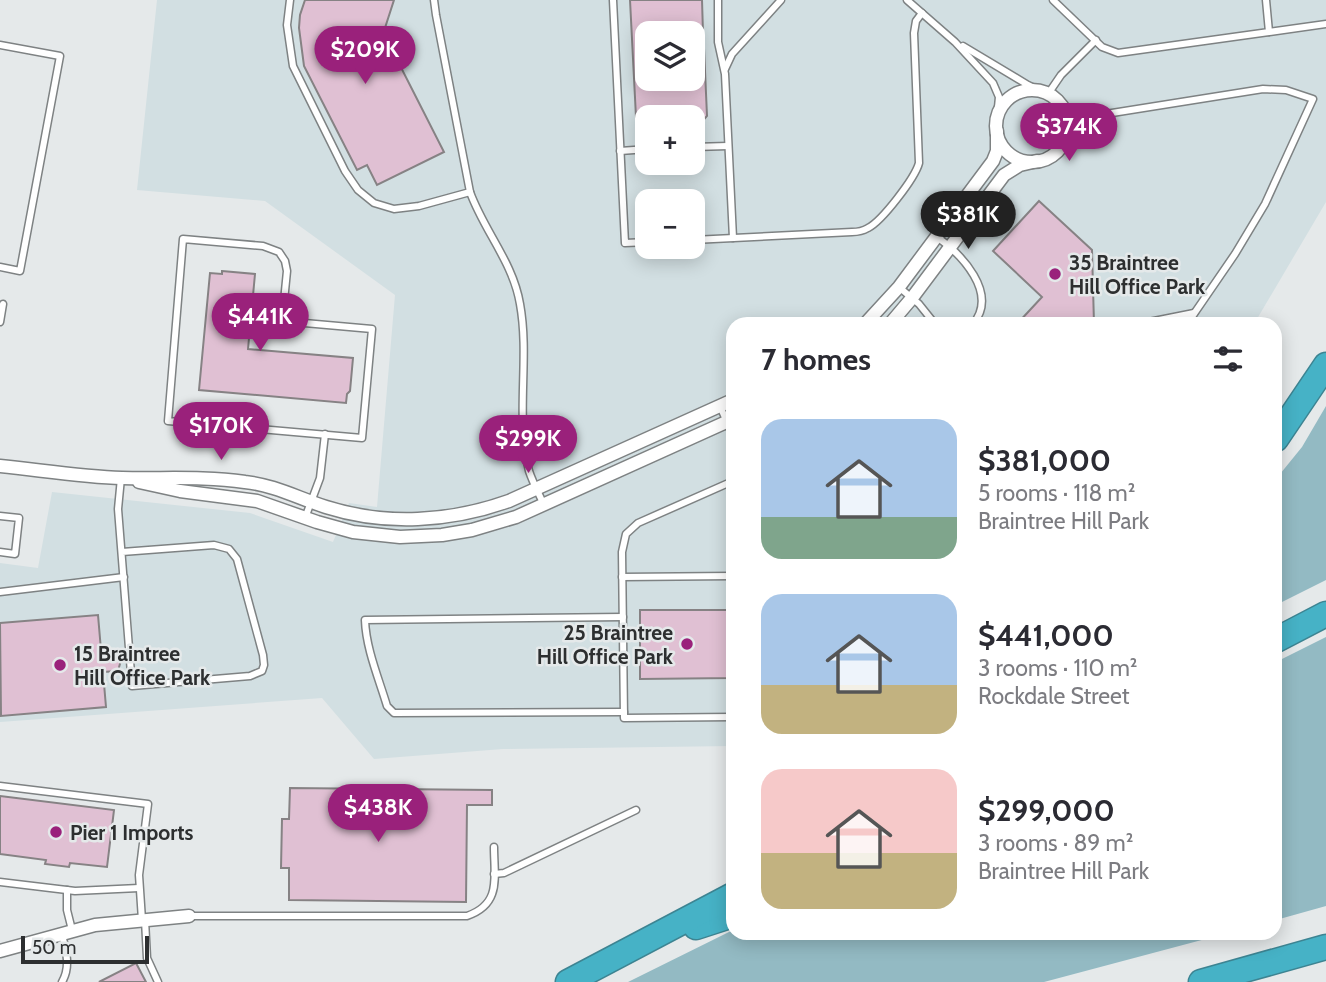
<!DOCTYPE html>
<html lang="en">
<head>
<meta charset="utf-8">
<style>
  :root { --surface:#fff; --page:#f2f2f3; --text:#2b2b33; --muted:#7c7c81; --accent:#9a217b }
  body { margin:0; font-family:Cabin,sans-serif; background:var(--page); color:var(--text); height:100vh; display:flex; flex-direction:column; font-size:26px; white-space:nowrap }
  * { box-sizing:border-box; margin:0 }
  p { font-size:23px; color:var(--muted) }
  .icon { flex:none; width:38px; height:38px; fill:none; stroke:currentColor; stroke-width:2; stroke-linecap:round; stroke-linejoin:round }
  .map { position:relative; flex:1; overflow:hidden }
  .drawer { position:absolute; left:726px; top:317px; width:556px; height:623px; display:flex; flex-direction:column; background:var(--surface); border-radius:21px; box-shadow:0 4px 18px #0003 }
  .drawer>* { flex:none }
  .controls { position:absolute; left:635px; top:21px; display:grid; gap:14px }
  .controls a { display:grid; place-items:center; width:70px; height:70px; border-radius:14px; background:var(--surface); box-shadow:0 4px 18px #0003; font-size:35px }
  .scale { position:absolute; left:21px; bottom:18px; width:128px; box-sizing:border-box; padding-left:7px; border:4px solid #2d2f30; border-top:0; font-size:19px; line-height:24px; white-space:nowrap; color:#2d2f30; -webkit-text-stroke:5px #e5e9ea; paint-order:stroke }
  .price { position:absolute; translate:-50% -60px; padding:0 16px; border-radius:24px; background:var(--accent); color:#fff; font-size:23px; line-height:46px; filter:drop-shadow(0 2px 4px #0008) }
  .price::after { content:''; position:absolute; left:50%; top:42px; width:21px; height:16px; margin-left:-10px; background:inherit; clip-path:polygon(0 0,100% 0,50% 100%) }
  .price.current { background:#222; color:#fff }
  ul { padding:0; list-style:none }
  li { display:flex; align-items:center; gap:21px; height:175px; padding:0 35px }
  li span { display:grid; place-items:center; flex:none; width:196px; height:140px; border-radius:21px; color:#555 }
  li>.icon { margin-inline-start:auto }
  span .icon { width:84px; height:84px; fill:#fffc; stroke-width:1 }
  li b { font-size:30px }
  h2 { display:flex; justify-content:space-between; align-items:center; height:84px; padding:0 35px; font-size:30px }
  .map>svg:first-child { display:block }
  .built { fill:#d2dfe2; fill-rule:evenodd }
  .forest { fill:#93bac3 }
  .building { fill:#e0c0d3; stroke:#868284; stroke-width:2 }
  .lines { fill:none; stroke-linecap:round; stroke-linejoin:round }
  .service-casing { stroke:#7e8283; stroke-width:9 }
  .minor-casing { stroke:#7e8283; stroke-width:15 }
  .motorway-casing { stroke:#3d8492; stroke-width:27 }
  .service { stroke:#fff; stroke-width:6 }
  .minor { stroke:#fff; stroke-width:12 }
  .motorway { stroke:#46b2c6; stroke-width:24 }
  .poi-dot { fill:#9a217b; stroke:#e5e9ea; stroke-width:2.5 }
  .labels { text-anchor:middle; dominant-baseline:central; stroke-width:5; stroke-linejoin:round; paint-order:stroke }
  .poi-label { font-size:21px; font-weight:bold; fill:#2d2f30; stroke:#e5e9ea; text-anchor:start }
</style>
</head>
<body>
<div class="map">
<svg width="1326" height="982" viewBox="0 0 1326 982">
  <rect width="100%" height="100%" fill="#e5e9ea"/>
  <path class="built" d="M157,0H1326V202L1254,324H733V746L503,749L374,759L322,698L0,722V563L38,568L52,492L250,513L333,542L349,503L377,507L395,295L265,201L137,190ZM648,33H693V79H648ZM648,117H693V163H648ZM648,201H693V247H648Z"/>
  <g class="forest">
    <polygon points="1326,406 1326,580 1276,605 1276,479 1302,447"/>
    <polygon points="1326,637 1326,906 1276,920 1276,662"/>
    <polygon points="733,930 733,933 1228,933 1044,982 628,982"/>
  </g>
  <g class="building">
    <polygon points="305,0 394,0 385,28 385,36 444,152 377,185 367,165 357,170 304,66 299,28 300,15"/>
    <polygon points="630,0 702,0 703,33 648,33 648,79 693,79 693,49 704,48 707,116 693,132 693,117 636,117"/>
    <polygon points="1039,201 1092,250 1094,324 1017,324 1042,297 993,251"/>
    <polygon points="222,271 255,274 248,349 353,358 350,391 347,394 346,403 199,390 210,273 222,274"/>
    <polygon points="640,610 733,610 733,678 640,679"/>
    <polygon points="98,615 101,650 117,649 121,660 118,671 103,672 106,707 1,716 0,623"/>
    <polygon points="290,788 492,790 492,805 467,805 466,902 289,900 289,868 281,868 282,819 289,819"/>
    <polygon points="0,796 114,810 107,867 70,863 69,867 45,864 46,860 0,854"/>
    <polygon points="136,963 146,982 99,982"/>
  </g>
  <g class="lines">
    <g class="service-casing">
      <g id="service">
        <polyline points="290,0 287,25 293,66 345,171 358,190 374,203 394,209 419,206 470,192 436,15 434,0"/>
        <polyline points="613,0 625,243 648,242"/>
        <polyline points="718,0 718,42 725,74 733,238"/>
        <polyline points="907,0 955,42 993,83 999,97 997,118"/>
        <polyline points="1053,0 1102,47 1118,53 1269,32 1266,0"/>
        <polyline points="1269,32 1326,24"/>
        <polyline points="0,45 60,56 20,271 0,267"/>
        <polyline points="963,46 1028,85 1042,92"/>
        <polyline points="725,69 732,54 781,0"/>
        <polyline points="1048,94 1061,75 1096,40"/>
        <polyline points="1068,120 1263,89 1286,90 1313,99 1265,204 1235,254 1187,324"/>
        <polyline points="693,147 728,146"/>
        <polyline points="620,151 648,149"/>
        <path d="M470,192C484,231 513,262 520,304C530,359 515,416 529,471C533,483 539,494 544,505"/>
        <path d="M937,237C961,254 999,293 973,324"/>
        <polygon points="183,239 263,246 279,252 285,261 287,271 282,321 372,329 362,438 168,421"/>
        <path d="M693,240L852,232C858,232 863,231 868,228C882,221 915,178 919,163L914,33L916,21L922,13"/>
        <polyline points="900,288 919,304 935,324"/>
        <polyline points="0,322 3,304"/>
        <polyline points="1139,324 1194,313"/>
        <polyline points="720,406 733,436"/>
        <polyline points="121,478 118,509 132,686 250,676 262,671 264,665 263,655 237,559 229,549 214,545 122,552"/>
        <polyline points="733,481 638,523 626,534 622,552 624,718 733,717"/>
        <polyline points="0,516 19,518 15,554 0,552"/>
        <polyline points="305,518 320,478 325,434"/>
        <polyline points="622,577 733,576"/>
        <polyline points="0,592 124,577"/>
        <path d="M623,617L365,620C366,649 379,679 387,706L394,713L624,712"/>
        <polyline points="0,786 148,804 139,875 142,920"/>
        <polyline points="494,874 504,873 636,810"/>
        <polyline points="0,882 75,891 139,888"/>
        <polyline points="67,890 67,910 72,930"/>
        <path d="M189,916H467C502,904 494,877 494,847"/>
        <polyline points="145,920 147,958 158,982"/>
        <path d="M62,935C66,950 71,967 62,982"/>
      </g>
    </g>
    <g class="minor-casing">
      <g id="minor">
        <circle cx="1032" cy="126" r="36"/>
        <polyline points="865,324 899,287 993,161 997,151 997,131"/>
        <polyline points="890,324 912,298 1004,175 1020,165 1037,161"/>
        <path d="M0,466C40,470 82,477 122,478C164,479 204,476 245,482C274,485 298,498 326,507C386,526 450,522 509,501L733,400"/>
        <polyline points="139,482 180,491 257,501 317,522 353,532 400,537 442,535 472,530 516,517 733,419"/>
        <polyline points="0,951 95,925 189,916"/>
      </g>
    </g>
    <g class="motorway-casing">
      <g id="motorway">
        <polyline points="1276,439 1326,365"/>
        <polyline points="1276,640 1326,614"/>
        <polyline points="696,927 733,915"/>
        <polyline points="568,982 733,895"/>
        <polyline points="1201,982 1326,947"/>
      </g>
    </g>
    <use href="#service" class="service"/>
    <use href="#minor" class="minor"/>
    <use href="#motorway" class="motorway"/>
  </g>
  <g class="poi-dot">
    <circle cx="1055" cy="274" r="7"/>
    <circle cx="687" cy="644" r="7"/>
    <circle cx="60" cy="665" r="7"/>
    <circle cx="56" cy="832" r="7"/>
  </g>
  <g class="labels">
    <g class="poi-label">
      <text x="1069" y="262">35 Braintree<tspan x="1069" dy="24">Hill Office Park</tspan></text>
      <text x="673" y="632" text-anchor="end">25 Braintree<tspan x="673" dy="24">Hill Office Park</tspan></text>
      <text x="74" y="653">15 Braintree<tspan x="74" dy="24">Hill Office Park</tspan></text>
      <text x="70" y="832">Pier 1 Imports</text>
    </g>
  </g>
</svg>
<div class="controls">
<a><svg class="icon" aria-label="layers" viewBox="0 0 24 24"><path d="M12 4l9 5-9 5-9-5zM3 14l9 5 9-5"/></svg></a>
<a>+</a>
<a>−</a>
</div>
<div class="scale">50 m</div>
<b class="price" style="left:365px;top:86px">$209K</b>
<b class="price" style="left:1069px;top:163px">$374K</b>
<b class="price current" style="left:968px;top:251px">$381K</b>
<b class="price" style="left:260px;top:353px">$441K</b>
<b class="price" style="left:221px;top:462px">$170K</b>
<b class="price" style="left:528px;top:475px">$299K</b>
<b class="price" style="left:378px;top:844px">$438K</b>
<section class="drawer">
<h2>7 homes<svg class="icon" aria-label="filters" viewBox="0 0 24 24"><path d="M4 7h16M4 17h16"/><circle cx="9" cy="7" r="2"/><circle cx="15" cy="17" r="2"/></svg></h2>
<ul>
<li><span style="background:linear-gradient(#a9c7e8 70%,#7fa58c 0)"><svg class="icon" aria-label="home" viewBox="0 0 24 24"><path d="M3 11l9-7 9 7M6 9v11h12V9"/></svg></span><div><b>$381,000</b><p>5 rooms · 118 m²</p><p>Braintree Hill Park</p></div></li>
<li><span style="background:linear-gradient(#a9c7e8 65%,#c2b280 0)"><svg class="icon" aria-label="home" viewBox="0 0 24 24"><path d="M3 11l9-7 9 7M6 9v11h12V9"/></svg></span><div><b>$441,000</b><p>3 rooms · 110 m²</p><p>Rockdale Street</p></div></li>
<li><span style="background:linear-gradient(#f6c9c9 60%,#c2b280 0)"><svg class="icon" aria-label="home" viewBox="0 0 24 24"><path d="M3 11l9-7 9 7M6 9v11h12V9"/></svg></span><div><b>$299,000</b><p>3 rooms · 89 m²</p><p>Braintree Hill Park</p></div></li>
</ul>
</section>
</div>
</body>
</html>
